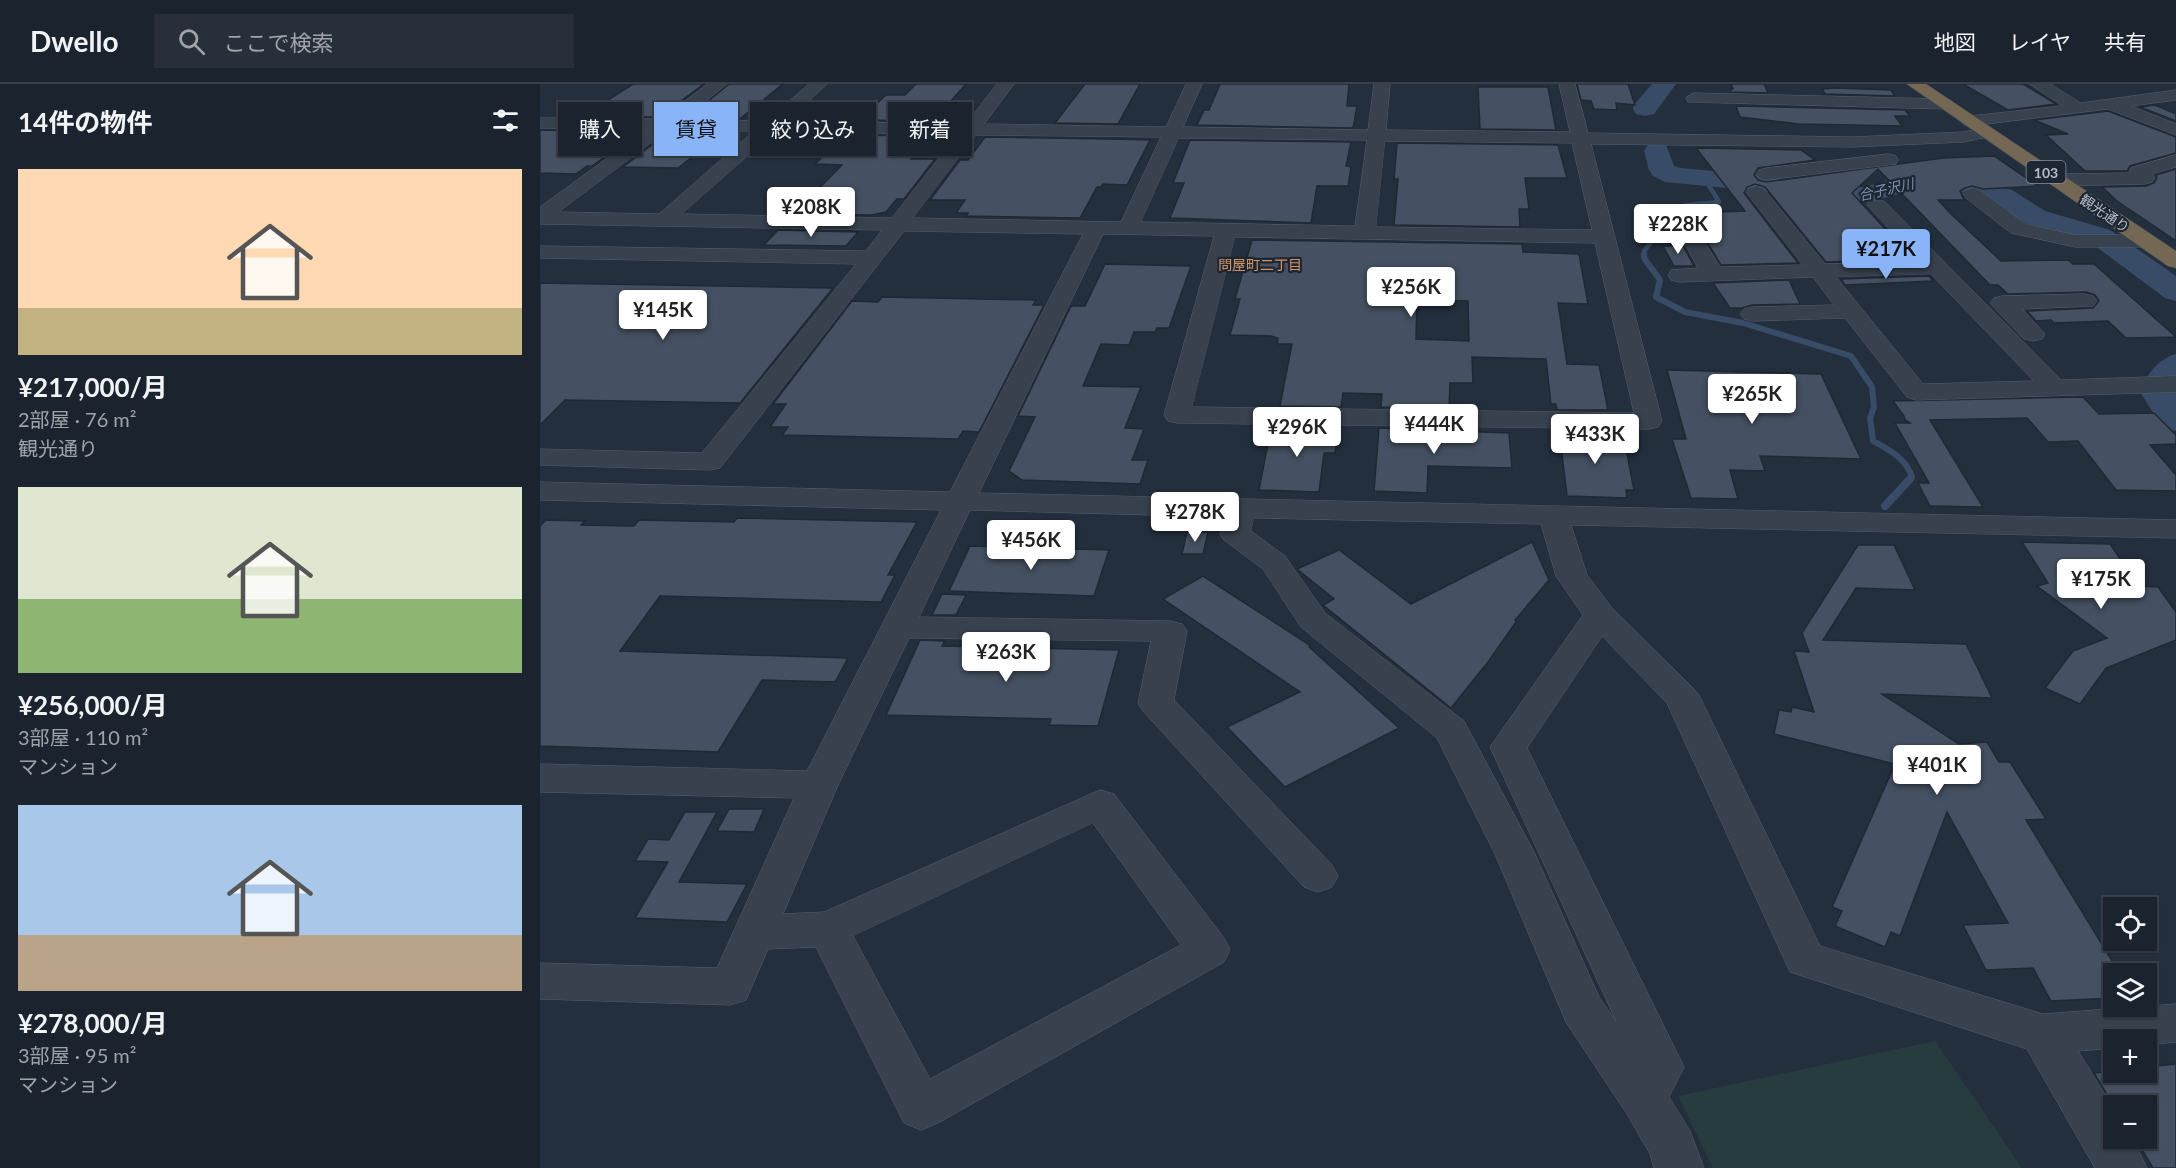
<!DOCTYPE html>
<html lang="ja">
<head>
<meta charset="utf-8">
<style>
  :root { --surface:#1b232e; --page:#282f3a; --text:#f1f3f6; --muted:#a0a4aa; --line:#39404a; --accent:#8ab4f8 }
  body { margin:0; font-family:Lato,"Noto Sans JP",sans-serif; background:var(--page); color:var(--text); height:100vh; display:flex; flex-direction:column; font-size:22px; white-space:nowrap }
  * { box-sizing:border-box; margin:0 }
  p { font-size:20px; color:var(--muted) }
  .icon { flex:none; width:33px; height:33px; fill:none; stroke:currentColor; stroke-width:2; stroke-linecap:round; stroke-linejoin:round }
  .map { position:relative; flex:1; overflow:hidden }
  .drawer { display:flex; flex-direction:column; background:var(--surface); width:540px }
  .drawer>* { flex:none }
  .banner { position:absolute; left:18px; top:18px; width:570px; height:54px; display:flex; gap:12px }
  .buttons { position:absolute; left:1563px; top:813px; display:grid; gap:12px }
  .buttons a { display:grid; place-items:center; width:54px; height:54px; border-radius:0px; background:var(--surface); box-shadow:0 2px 4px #0004,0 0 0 2px var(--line); font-size:30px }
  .price { position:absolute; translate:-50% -51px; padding:0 14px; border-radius:6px; background:#fff; color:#222; font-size:20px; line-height:39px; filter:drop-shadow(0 2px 3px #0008) }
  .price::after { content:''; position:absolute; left:50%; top:36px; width:18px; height:14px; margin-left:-9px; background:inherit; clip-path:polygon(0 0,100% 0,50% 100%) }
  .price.selected { background:var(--accent); color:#111 }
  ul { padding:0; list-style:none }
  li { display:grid; align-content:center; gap:12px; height:318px; padding:0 18px }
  li span { display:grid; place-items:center; height:186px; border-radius:0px; color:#555 }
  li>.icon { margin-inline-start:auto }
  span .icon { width:108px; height:108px; fill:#fffc; stroke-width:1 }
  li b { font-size:26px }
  h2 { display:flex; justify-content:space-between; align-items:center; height:72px; padding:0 18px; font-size:26px }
  .pill { padding:0 21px; border-radius:0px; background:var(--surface); box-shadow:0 2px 4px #0004,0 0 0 2px var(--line); font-size:21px; line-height:54px }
  .pill.selected { background:var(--accent); color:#111 }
  header { display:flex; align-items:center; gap:36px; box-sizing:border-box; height:84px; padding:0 30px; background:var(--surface); border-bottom:2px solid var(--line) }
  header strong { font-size:28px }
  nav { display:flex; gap:33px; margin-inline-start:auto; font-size:21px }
  .search { width:420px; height:54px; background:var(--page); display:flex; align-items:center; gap:15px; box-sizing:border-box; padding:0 21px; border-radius:0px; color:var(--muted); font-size:22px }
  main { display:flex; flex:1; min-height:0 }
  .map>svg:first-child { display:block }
  .green { fill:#263c3f }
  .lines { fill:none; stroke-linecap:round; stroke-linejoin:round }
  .stream-far2 { stroke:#394c67; stroke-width:4.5 }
  .stream-far1 { stroke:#394c67; stroke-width:6 }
  .stream { stroke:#394c67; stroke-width:8 }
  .river { fill:#394c67; fill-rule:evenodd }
  .building { fill:#455162; stroke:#1f2835; stroke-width:1.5; fill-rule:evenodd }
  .minor-casing { stroke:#565f6c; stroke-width:1 }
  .highway-casing { stroke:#434c59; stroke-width:1 }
  .minor { fill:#38414e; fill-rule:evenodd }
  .highway { fill:#746855; fill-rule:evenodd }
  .labels { text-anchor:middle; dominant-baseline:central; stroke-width:4.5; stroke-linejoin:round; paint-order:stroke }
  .shield { fill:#1d2633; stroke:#878f9c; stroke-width:1.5 }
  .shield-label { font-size:14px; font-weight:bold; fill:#b4bcc9 }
  .far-water-label { font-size:14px; font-style:italic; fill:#7c92b1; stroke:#1d2633 }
  .far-street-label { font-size:14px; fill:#b4bcc9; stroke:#1d2633 }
  .far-neighbourhood-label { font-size:14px; fill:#d59563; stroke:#1d2633 }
</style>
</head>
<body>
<header>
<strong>Dwello</strong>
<div class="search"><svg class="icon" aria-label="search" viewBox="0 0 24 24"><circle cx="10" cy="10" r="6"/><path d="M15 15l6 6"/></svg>ここで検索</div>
<nav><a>地図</a><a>レイヤ</a><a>共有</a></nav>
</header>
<main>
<section class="drawer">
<h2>14件の物件<svg class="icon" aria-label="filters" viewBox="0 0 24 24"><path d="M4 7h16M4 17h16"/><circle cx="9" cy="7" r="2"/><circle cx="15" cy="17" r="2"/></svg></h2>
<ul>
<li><span style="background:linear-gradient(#ffd9b3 75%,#c2b280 0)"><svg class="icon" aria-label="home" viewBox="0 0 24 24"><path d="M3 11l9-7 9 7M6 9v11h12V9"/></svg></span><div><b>¥217,000/月</b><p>2部屋 · 76 m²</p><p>観光通り</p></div></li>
<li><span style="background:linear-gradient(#dfe7d0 60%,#8fb573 0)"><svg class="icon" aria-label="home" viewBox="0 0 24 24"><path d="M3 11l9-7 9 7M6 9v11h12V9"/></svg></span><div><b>¥256,000/月</b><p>3部屋 · 110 m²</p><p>マンション</p></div></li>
<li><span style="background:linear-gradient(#a9c7e8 70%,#b9a48a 0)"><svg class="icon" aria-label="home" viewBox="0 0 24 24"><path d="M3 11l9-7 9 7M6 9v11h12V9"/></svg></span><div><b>¥278,000/月</b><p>3部屋 · 95 m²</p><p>マンション</p></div></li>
</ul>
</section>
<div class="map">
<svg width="1636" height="1084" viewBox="0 0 1636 1084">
  <rect width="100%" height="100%" fill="#242f3e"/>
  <polygon class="green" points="1395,957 1482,1084 1173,1084 1138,1012"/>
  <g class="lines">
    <polyline class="stream-far2" points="1104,172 1104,167 1125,141 1131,126 1147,121 1179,118 1165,95"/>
    <path class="stream-far1" d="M1104,170V174L1120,196L1116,213L1145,228L1203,239L1311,272L1332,303L1334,323L1330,334L1333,357C1349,366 1366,374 1372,393L1369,397"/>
    <polyline class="stream" points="1345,422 1370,395"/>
    <g class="river">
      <polygon points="1112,0 1136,0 1114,30 1105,32 1096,30 1093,25 1094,21"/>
      <polygon points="1117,59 1126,61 1134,82 1140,84 1228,92 1291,107 1324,103 1384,87 1417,89 1472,106 1505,127 1570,146 1636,192 1636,217 1625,214 1550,158 1485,139 1452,118 1414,105 1385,103 1325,119 1291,123 1228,108 1125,98 1113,92 1109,86 1104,67 1108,61"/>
      <path d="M1636,270V347L1623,344L1600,308C1606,291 1618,275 1636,270Z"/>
    </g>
  </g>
  <g class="building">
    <polygon points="93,0 164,0 119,33 43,32"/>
    <polygon points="189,0 243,0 201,34 148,34"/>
    <polygon points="376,0 426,0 393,37 320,36 346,11 365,11"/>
    <polygon points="545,0 600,0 578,40 515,39"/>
    <polygon points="680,0 809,0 807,22 817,22 813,44 657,41 664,26 669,26"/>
    <polygon points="1037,0 1088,0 1095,21 1076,19 1077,26 1054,25 1051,17 1041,16"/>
    <polygon points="1191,0 1224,0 1228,9 1191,8 1190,5 1193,5"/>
    <polygon points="1423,0 1483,0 1516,20 1468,26"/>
    <polygon points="938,3 1008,3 1016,46 940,45"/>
    <polygon points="1296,4 1351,6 1355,12 1285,10 1282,5"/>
    <polygon points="1615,21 1636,30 1636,37 1600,23"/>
    <polygon points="1196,22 1365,26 1370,32 1355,32 1362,42 1259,40 1200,33"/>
    <polygon points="1568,27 1636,53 1636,69 1590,82 1587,87 1545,87 1506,51 1528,50 1494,36"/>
    <polygon points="0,46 99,48 52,82 47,82 36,90 0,89"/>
    <polygon points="129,48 183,49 138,84 83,83"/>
    <polygon points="305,51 389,52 371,75 395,75 364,115 357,115 346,128 332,131 254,130 302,81 275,80"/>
    <polygon points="445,53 570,55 610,56 587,101 563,100 561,103 557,103 540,134 426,132 428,129 416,129 425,116 390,116 420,76 428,76"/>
    <polygon points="650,56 811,58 806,82 811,83 808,102 777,102 771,139 630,134 644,99 633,99"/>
    <polygon points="857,59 1018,61 1027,94 985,94 989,125 979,125 980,143 854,141 858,95 854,95"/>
    <polygon points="1156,64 1261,66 1275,76 1218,84 1214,91 1218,96 1226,98 1403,74 1454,72 1498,102 1443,105 1432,102 1425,104 1420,107 1424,116 1398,116 1411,130 1461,177 1528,176 1533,180 1554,180 1636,253 1586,254 1568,237 1514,239 1511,236 1496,237 1487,227 1553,224 1559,217 1555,211 1546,208 1468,210 1458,201 1450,201 1338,85 1312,109 1373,175 1286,178 1225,103 1215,100 1207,103 1204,109 1258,179 1181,181 1153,135 1147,129 1205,127"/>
    <polygon points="1636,85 1636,157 1577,117 1562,103 1606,102 1614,99 1617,94 1616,91"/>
    <polygon points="238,146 318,148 306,162 224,161"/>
    <path d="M712,156L982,160L983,168L1039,170L1048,220L1018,219L1027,280L1059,281L1068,326H1017L1016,320H1011L1006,275L932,273L933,299H910L909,324L841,323L842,310L803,309L801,323L740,322L752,260H737L738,254L731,252L690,251L700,215H695ZM877,216L928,217L929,257L876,255Z"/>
    <polygon points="1132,160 1142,160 1154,182 1134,182 1123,162 1133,162"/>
    <polygon points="565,180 651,182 629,244 617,244 615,248 594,248 589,261 561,260 543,302 601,303 585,344 604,345 592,376 608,376 600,400 482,396 469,387 495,333 478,332 531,222 545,222"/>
    <polygon points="1389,192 1393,197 1305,201 1301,195"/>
    <polygon points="1249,196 1260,220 1212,221 1202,224 1190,224 1173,199"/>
    <polygon points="0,199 293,204 200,319 25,316 0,341"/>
    <polygon points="342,213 496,216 493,221 504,221 439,348 423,347 418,355 242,351 248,343 230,343 246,320 233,320 312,217 338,218"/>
    <polygon points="1127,286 1281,290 1321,375 1220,372 1225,387 1190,386 1198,415 1151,414 1132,355 1146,355"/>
    <polygon points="1543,313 1559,330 1614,329 1636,351 1636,360 1610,361 1636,391 1636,407 1576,406 1538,357 1508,358 1487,334 1390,336 1443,423 1390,422 1378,399 1389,399 1355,339 1370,339 1365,336 1364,332 1353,317"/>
    <polygon points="736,343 798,343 795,369 784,369 779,408 719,406 731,344"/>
    <polygon points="839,344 969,349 972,384 888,382 887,409 834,407"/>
    <polygon points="1019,346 1072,347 1074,359 1085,359 1094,406 1086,406 1087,414 1027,412"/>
    <polygon points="197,434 377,438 348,491 355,491 341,518 120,512 80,567 308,574 295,598 222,596 178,668 0,662 0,442 6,436 45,437 41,441 94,442 99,436 194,438"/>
    <polygon points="647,448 668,448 663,470 642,470"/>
    <polygon points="992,458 1009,496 975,536 976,538 948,578 911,624 783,521 794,515 757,485 799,466 871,520"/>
    <polygon points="1482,458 1570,460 1599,502 1618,503 1636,528 1636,556 1566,584 1540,620 1505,604 1533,567 1567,554 1497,502 1508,499"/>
    <polygon points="1318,461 1354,461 1375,506 1316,504 1283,556 1426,560 1452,614 1342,610 1419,660 1447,658 1459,678 1470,678 1506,735 1486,736 1574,880 1574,914 1511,917 1493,884 1446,886 1423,841 1468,839 1407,728 1360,852 1351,848 1345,863 1295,842 1302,827 1292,823 1355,680 1234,650 1239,626 1251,628 1252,623 1274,628 1254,567 1269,568 1262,549"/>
    <polygon points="430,462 569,466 554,512 409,507"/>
    <polygon points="663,492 771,562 769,563 859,644 745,703 687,643 760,608 623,515"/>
    <polygon points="402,510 426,511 416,531 392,531"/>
    <polygon points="380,556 405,557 402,562 579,566 558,642 509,641 511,635 346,631"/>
    <polygon points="189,725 224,725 214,748 177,747"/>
    <polygon points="145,728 177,728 139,798 207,800 187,838 95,834 128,778 95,777 108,755 129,756"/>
    <polygon points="1636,980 1636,1084 1613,1084 1595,1054 1606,1054 1606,1022 1574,1022 1554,989 1574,987 1574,988 1606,988 1606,983"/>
  </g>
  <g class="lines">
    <g class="minor-casing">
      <g id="minor">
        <path d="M168,0H187L142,36L226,37L269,0H287L247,37L426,40L457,0H474L444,40L626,43L646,0H662L643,43L828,46L834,0H850L846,46L1030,48L1019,0H1035L1048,49L1312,53L1424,48L1446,43L1452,44L1455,48L1452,52L1424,58L1312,63L1051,60L1122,337L1118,343L1109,345L637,339L628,337L624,331L674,152L563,150L439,409L1636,436V454L1031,441L1047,491L1072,524L1154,605L1160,613L1280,862L1503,930L1636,920V958L1606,961V956H1574V964L1538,967L1574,1025V1054H1592L1607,1084H1555L1487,965L1250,888L1127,619L1062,552L987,664L1144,983L1129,1013L1150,1047L1164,1084H1114L1110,1070L1087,1030L1026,938L955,770L897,654L761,543L723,485L684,456L680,450L684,433L430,426L379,533L630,537L642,540L647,547L634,616L792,781L798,792L792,803L778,808L764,803L603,627L598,619L611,557L369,554L298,701L243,830L284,828L560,706L574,710L684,854L690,866L684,878L398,1039L381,1046L364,1039L276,863L228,865L206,916L190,921L0,915V879L177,884L254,714L0,708V680L267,687L401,426L0,416V398L410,408L543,150L364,147L180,384L170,386L0,381V365L162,369L316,180L0,174V162L326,167L342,146L0,140V123L106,46L0,44V34L120,35ZM128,46L214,47L119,130L19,128ZM235,48L418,50L352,134L142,130ZM436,51L621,53L581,138L373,134ZM639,54L827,56L815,142L601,138ZM845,57L1032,59L1052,146L836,143ZM695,153L1055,159L1094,329L652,323ZM714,434L1001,440L1016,492L1043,531L950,663L1077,939L1059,913L995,770L924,637L785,529L745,472L711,447ZM553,739L641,861L390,995L313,852Z"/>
        <polygon points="1490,0 1510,0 1541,19 1636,6 1636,16 1591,22 1636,40 1636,51 1568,25 1430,42 1424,41 1421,37 1424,33 1430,32 1522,22"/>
        <polygon points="1154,9 1405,15 1411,16 1414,20 1411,24 1405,25 1148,18 1146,14"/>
        <polygon points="1349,70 1356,72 1358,76 1356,80 1226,96 1219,94 1216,90 1219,86 1226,84"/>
        <polygon points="1636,71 1636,83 1612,90 1615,94 1612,98 1605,100 1517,102 1510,100 1507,96 1510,92 1517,90 1589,89 1591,84"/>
        <path d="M1216,102L1223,104L1285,180L1379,177L1327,121L1330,117H1344L1521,296L1636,292V308L1376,316L1367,313L1305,234L1212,237L1204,235L1200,230L1204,225L1212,223L1294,221L1273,193L1139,198L1131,196L1128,191L1131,186L1158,184L1134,140L1137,136L1144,134L1151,136L1180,183L1263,181L1206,108L1209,104ZM1391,190L1494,297L1383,300L1296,193Z"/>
        <polygon points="1433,104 1440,106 1485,140 1535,151 1606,151 1614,152 1617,157 1614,162 1606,163 1535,163 1471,149 1426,114 1423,110 1426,106"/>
        <polygon points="1545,210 1553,212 1557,217 1553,222 1482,225 1505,250 1502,255 1493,257 1484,255 1450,219 1454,214 1462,212"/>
      </g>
    </g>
    <g class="highway-casing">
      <polygon id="highway" points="1367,0 1386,0 1636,167 1636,184 1628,182"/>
    </g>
    <use href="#minor" class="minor"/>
    <use href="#highway" class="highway"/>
  </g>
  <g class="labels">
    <rect class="shield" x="1486.5" y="77" width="39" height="22" rx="4.5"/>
    <g class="shield-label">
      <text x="1506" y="88">103</text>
    </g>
    <g class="far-water-label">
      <text transform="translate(1346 105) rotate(-13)">合子沢川</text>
    </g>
    <g class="far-street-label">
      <text transform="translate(1565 129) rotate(34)">観光通り</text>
    </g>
    <g class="far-neighbourhood-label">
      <text x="720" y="180">問屋町二丁目</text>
    </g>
  </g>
</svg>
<div class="buttons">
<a><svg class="icon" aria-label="locate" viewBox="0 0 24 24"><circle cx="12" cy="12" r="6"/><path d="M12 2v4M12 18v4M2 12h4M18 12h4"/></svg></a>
<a><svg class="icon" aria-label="layers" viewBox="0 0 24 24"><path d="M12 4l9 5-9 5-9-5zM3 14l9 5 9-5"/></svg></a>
<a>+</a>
<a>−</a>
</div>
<b class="price" style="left:271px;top:154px">¥208K</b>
<b class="price" style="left:1138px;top:171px">¥228K</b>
<b class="price selected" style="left:1346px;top:196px">¥217K</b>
<b class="price" style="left:871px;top:234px">¥256K</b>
<b class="price" style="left:123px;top:257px">¥145K</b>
<b class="price" style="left:1212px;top:341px">¥265K</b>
<b class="price" style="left:894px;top:371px">¥444K</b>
<b class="price" style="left:757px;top:374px">¥296K</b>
<b class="price" style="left:1055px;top:381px">¥433K</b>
<b class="price" style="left:655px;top:459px">¥278K</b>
<b class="price" style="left:491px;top:487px">¥456K</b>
<b class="price" style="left:1561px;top:526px">¥175K</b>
<b class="price" style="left:466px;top:599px">¥263K</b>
<b class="price" style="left:1397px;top:712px">¥401K</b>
<div class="banner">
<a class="pill">購入</a>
<a class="pill selected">賃貸</a>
<a class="pill">絞り込み</a>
<a class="pill">新着</a>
</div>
</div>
</main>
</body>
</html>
